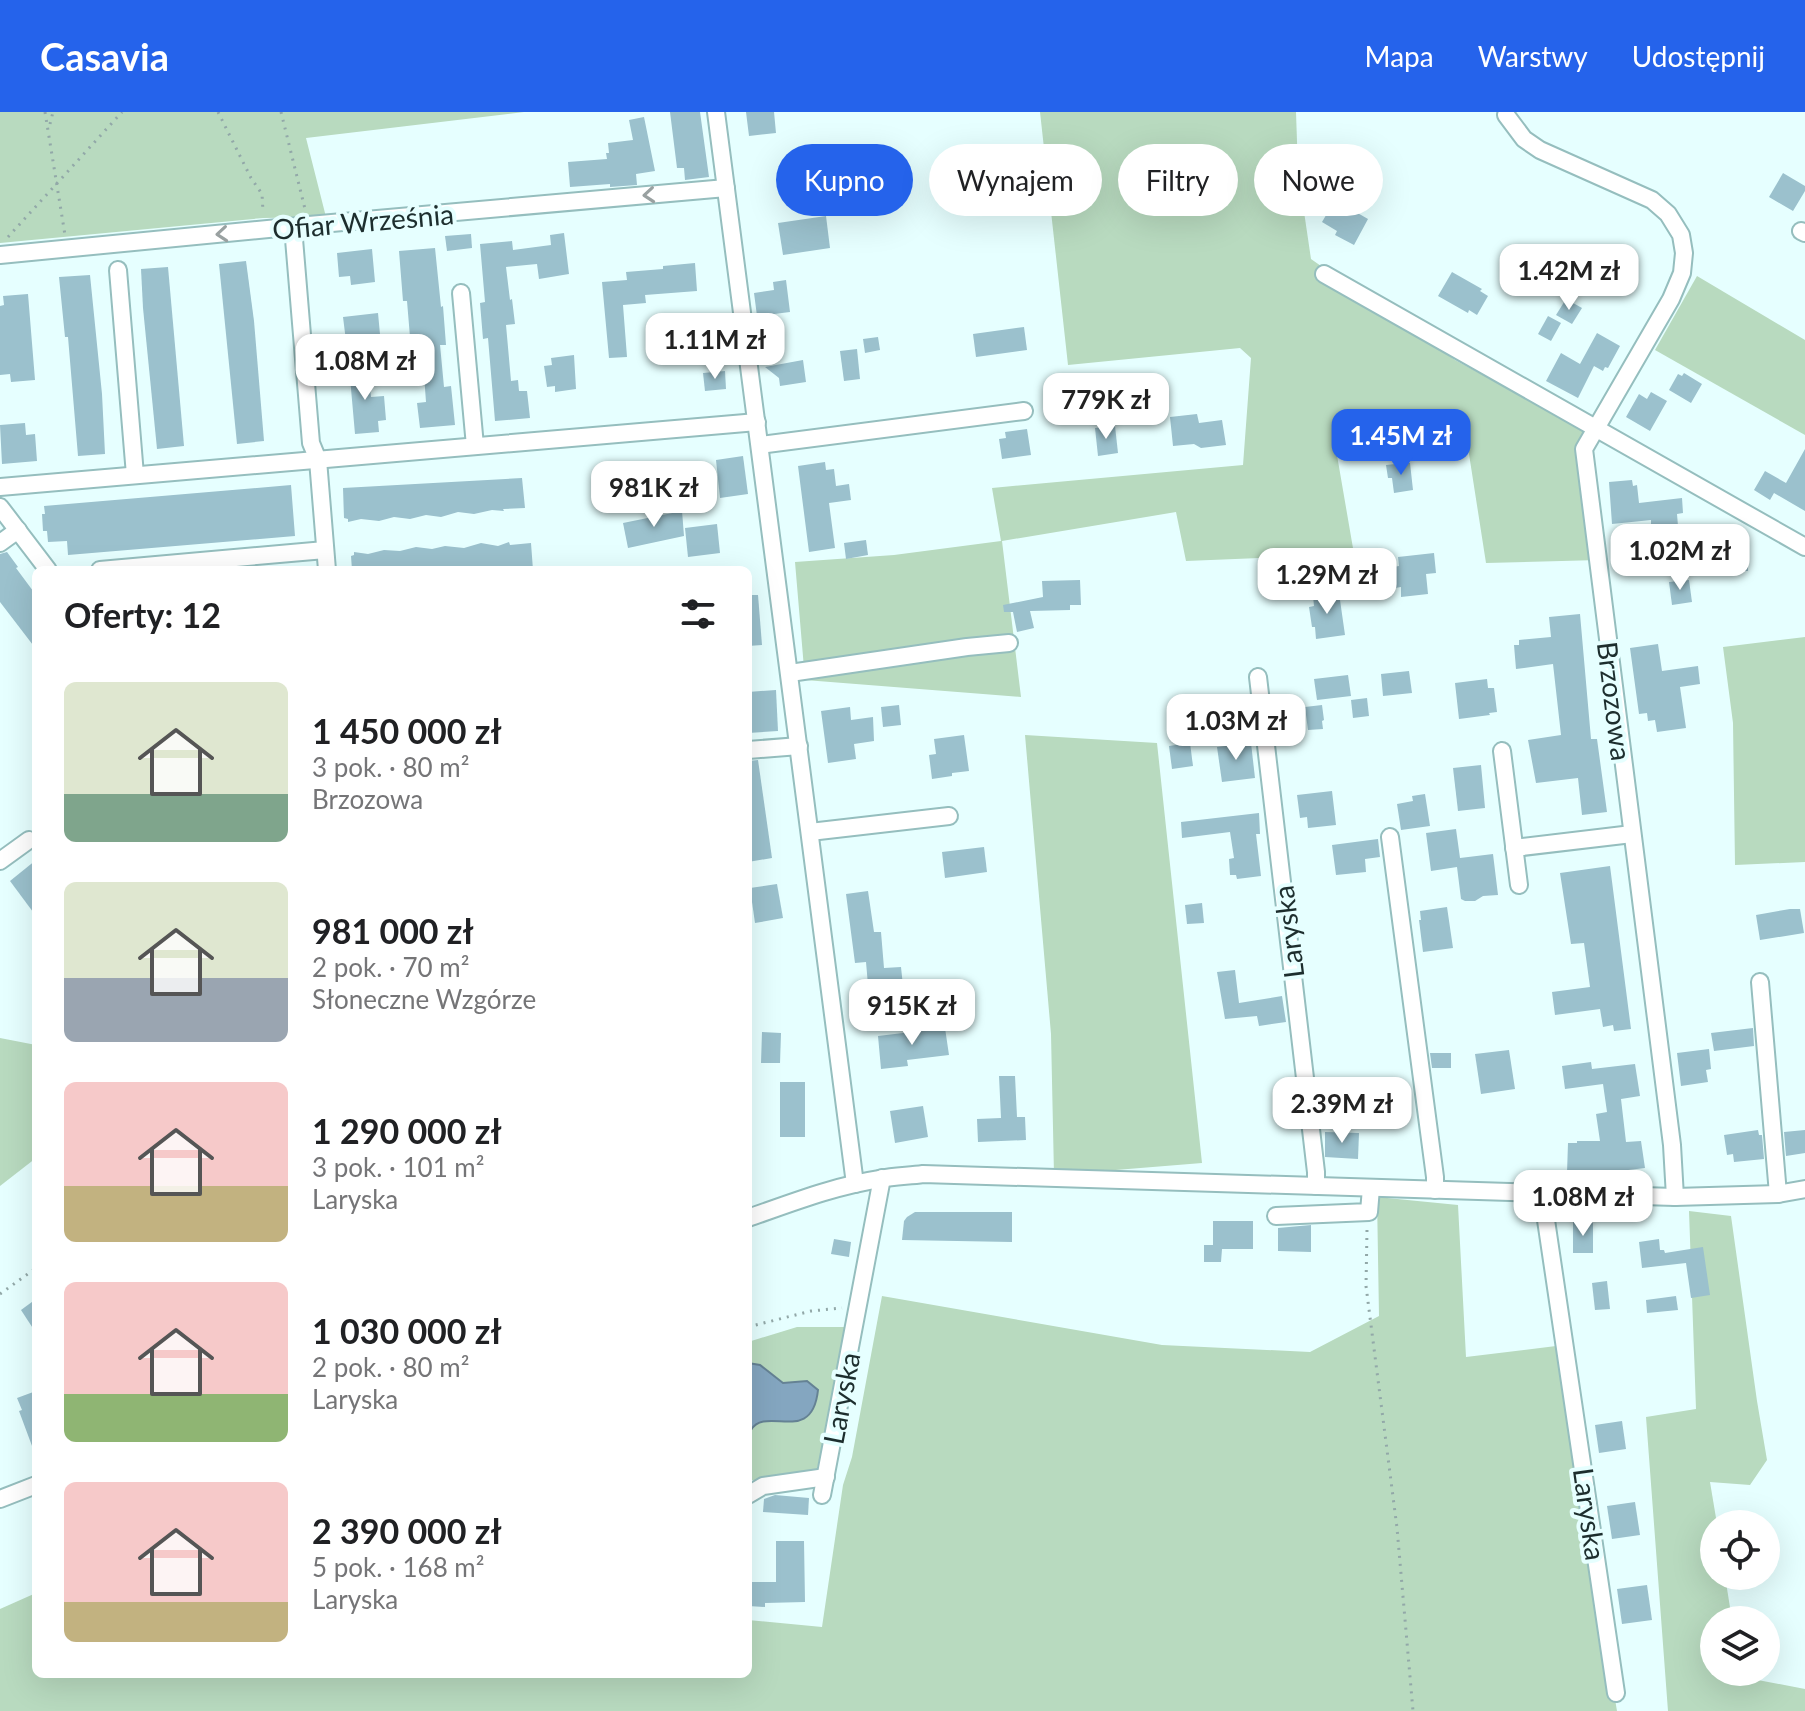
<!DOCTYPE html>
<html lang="pl">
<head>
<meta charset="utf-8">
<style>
  :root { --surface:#fff; --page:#f6f6f6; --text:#202124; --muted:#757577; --accent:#2563eb }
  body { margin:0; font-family:Lato,sans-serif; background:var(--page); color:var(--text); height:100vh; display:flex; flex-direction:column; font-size:30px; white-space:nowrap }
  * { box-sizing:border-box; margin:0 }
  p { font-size:26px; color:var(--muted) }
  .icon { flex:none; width:44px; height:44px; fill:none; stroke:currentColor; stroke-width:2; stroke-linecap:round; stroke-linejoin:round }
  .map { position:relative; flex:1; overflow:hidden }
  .side { position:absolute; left:32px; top:454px; width:720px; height:1112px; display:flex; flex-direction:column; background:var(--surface); border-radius:12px; box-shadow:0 8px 32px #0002 }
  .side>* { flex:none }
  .top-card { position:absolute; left:776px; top:32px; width:760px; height:72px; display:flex; gap:16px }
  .controls { position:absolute; left:1700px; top:1398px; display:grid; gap:16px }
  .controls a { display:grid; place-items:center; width:80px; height:80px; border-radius:50%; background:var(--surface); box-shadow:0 8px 32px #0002; font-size:40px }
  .price { position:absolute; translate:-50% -68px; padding:0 18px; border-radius:16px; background:#fff; color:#222; font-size:26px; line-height:52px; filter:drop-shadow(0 2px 4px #0008) }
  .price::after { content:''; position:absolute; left:50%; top:48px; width:24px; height:18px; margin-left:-12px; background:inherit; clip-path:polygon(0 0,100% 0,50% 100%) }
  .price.active { background:var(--accent); color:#fff }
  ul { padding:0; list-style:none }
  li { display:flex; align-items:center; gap:24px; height:200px; padding:0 32px }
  li span { display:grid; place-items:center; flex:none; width:224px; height:160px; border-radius:12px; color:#555 }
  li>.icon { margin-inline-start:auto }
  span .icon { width:96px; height:96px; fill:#fffc; stroke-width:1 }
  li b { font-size:34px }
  h2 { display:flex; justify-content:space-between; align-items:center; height:96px; padding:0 32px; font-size:34px }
  .tag { padding:0 28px; border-radius:36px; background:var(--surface); box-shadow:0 8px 32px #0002; font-size:28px; line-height:72px }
  .tag.active { background:var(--accent); color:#fff }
  header { display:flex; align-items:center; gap:48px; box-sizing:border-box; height:112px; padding:0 40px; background:var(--accent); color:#fff }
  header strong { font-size:38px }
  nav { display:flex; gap:44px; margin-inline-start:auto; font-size:28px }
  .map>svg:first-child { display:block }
  .green { fill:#b8dabf }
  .water { fill:#84a6c0; stroke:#658294; stroke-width:2 }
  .building { fill:#9bc1cd }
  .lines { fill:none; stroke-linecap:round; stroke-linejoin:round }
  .minor-casing { stroke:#95bebe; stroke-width:20 }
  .path { stroke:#92a8a8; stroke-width:3; stroke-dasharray:2 6; stroke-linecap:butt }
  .minor { stroke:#fff; stroke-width:16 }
  .oneway { stroke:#99a1a1 }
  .labels { text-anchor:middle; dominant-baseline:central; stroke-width:8; stroke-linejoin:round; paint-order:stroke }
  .street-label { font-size:28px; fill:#1d2e2e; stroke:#e6ffff }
</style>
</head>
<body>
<header>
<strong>Casavia</strong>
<nav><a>Mapa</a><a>Warstwy</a><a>Udostępnij</a></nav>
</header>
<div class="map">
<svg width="1805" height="1599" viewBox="0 0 1805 1599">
  <rect width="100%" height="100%" fill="#e6ffff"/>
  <g class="green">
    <polygon points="0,0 524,0 306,26 326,105 263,106 0,131"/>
    <polygon points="1040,0 1296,0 1298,59 1311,147 1455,248 1587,319 1599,448 1486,451 1464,310 1333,320 1354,442 1186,449 1176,400 1002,429 1021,585 805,568 795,450 894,443 1001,429 992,376 1243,353 1251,246 1240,236 1068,253"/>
    <polygon points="1697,164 1805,228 1805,323 1655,238"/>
    <polygon points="1805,525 1805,750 1735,753 1733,611 1723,535"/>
    <polygon points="1025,623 1157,631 1202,1051 1054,1063 1051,922"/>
    <polygon points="0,926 36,933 36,1046 0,1074"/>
    <polygon points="1377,1085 1458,1093 1466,1245 1556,1234 1617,1599 0,1599 0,1497 36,1481 36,1562 748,1562 748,1508 822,1515 843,1373 852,1345 882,1184 1162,1233 1310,1240 1379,1204"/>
    <polygon points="1689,1099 1731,1104 1757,1289 1767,1348 1750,1373 1710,1370 1717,1412 1714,1412 1714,1464 1725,1464 1732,1508 1714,1508 1714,1560 1741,1560 1742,1565 1805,1577 1805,1599 1668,1599 1646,1305 1696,1297"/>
    <polygon points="797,1215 847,1215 817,1358 748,1369 748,1230"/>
  </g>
  <path class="water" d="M748,1251L760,1253L783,1271L807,1269L818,1278C812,1334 766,1293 751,1318C749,1322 749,1327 748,1331Z"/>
  <g class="building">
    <polygon points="670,0 700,0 709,65 685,68 684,56 677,56"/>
    <polygon points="746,0 774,0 776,21 749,24"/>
    <polygon points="644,5 655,59 636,62 637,73 610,75 610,72 570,75 568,50 607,47 606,41 609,41 608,31 633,28 629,8"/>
    <polygon points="1783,61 1805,74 1805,79 1793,99 1769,85"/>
    <polygon points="1335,88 1368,107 1354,133 1335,123 1337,119 1322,110"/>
    <polygon points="826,104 830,136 783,143 778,111"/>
    <polygon points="564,121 569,162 539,167 537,152 506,155 510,188 512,187 515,212 506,213 511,269 518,268 519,279 527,279 530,306 495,309 488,226 483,227 480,191 485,190 480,132 512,129 513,138 551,133 550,123"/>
    <polygon points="471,122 472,136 447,139 445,124"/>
    <polygon points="435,136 441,195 443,194 446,233 440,233 444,275 451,274 455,313 420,316 417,291 426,290 422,235 419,224 410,225 407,189 403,189 399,139"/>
    <polygon points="372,137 375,170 351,173 350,164 339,165 337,141"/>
    <polygon points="246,149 254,209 264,329 237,332 219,152"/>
    <polygon points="695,151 697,179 645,183 646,191 623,193 627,245 609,246 602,170 627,168 626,160 663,157 663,154"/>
    <polygon points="168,155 184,334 157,337 143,196 141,157"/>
    <polygon points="1452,160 1482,177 1480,179 1488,184 1477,203 1469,198 1468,201 1438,184"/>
    <polygon points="90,163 102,282 105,342 78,344 68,225 65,225 59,165"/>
    <polygon points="786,168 790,200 757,204 754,181 774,178 773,170"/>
    <polygon points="28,182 35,268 11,270 10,262 0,263 0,194 4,193 3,184"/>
    <polygon points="1566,187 1582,196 1572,212 1556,203"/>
    <polygon points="378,201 381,233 358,236 357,228 346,229 343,205"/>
    <polygon points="1548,204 1561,211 1551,229 1538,222"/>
    <polygon points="1024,215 1027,238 976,245 973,222"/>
    <polygon points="1597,221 1620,234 1608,256 1605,255 1603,259 1594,254 1578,286 1546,269 1561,241 1580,252"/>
    <polygon points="878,225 880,238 865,241 863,227"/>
    <polygon points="857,237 860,267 844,269 840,239"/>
    <polygon points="574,243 576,277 555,280 555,274 547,275 544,254 552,253 551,246"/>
    <polygon points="803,248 806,270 780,274 779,266 765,255"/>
    <polygon points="367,252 371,285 384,284 386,308 378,309 379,320 355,322 349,254"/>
    <polygon points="725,259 726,277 705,279 703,261"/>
    <polygon points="1684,261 1702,272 1691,291 1669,278 1678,262 1682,264"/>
    <polygon points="1651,280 1667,289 1650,319 1626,305 1639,282 1647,287"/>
    <polygon points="1197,302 1199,311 1222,308 1226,333 1201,336 1194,332 1173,334 1170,305"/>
    <polygon points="25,311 26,323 35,322 37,349 2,352 0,313"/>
    <polygon points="1115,314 1118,341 1098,344 1095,316"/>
    <polygon points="1027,317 1031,343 1002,347 999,327 1006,326 1005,320"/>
    <polygon points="1805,337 1805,399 1774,381 1770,388 1754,378 1765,359 1786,371"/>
    <polygon points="743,344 748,382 720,386 716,348"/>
    <polygon points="686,349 691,383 676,386 670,352"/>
    <polygon points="825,350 826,358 834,357 836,374 849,372 851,388 829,391 835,436 809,440 798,354"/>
    <polygon points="1405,351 1410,351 1413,378 1394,381 1392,366 1388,366 1386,353"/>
    <polygon points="522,366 525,396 503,397 504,399 492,398 474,402 458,400 441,405 426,403 410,407 394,405 379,409 361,407 348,410 348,407 344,406 343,376"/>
    <polygon points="1632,368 1633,374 1637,373 1639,391 1682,386 1683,401 1677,402 1678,414 1651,416 1651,408 1612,412 1609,370"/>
    <polygon points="291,373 295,424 68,443 67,429 48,430 47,419 43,419 42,402 45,402 44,394"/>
    <polygon points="682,399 684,424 628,436 623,411"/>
    <polygon points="717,412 720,441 688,445 685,416"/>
    <polygon points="866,428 868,443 846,447 844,431"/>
    <polygon points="509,430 510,433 531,431 533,458 352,458 351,444 354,443 354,440 368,442 384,438 400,439 416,435 432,437 445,434 464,436 481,431 498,434"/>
    <rect x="1719" y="430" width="29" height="29"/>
    <polygon points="7,440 18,455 16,456 36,483 36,537 0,490 0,442"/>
    <polygon points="1434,441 1436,461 1426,462 1428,482 1401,485 1401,475 1395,476 1393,455 1399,454 1398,445"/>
    <polygon points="1080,468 1081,493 1070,493 1070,498 1030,499 1034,516 1017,520 1013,500 1004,500 1003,493 1043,485 1042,469"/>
    <polygon points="1689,468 1692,490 1672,493 1669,470"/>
    <polygon points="1339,481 1345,523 1316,527 1315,515 1312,515 1309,495 1314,494 1313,484"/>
    <polygon points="748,483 758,483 762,533 748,534"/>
    <polygon points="1580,502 1591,627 1597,627 1607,700 1582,703 1578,666 1536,671 1528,628 1561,623 1553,552 1516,557 1514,533 1519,533 1519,528 1551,525 1549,505"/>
    <polygon points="1658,532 1662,559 1698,554 1700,572 1680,575 1686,616 1657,620 1655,608 1648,609 1647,601 1639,602 1630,536"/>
    <polygon points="1409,559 1412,581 1383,584 1381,562"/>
    <polygon points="1348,563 1351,584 1317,588 1314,567"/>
    <polygon points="1487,567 1488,576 1494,576 1497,600 1489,601 1490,603 1459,607 1455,571"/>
    <polygon points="776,578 778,619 748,621 748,580"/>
    <polygon points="1367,586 1369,604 1353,606 1351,588"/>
    <polygon points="899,593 901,613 883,615 881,595"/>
    <polygon points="1322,593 1324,608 1322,609 1323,617 1308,618 1305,595"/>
    <polygon points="850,595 851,608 873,605 874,629 854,632 856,647 828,651 821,599"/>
    <polygon points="964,623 969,659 952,661 952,664 932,667 929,643 936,642 934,627"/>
    <polygon points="1190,631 1193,654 1172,657 1169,634"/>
    <polygon points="1251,631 1255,666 1222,670 1217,635"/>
    <polygon points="758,648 772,746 748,750 748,649"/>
    <polygon points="1481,653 1485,696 1458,699 1453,656"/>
    <polygon points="1332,679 1336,713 1308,716 1307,705 1300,706 1297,683"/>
    <polygon points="1425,682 1430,714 1401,718 1397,692 1413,689 1412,684"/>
    <polygon points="1259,701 1260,722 1256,722 1261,764 1237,767 1236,763 1230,763 1229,747 1234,746 1230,720 1182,726 1181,710"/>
    <polygon points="1456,717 1460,746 1493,742 1498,783 1483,784 1475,789 1465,789 1461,787 1457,755 1431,759 1426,721"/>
    <polygon points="1378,727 1380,745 1365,747 1366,760 1336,763 1332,733"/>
    <polygon points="984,735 987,760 945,766 942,740"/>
    <polygon points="36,748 36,804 10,769"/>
    <polygon points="1610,754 1631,917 1614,919 1613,913 1603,915 1600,897 1555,903 1552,880 1590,875 1584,831 1571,832 1560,761"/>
    <polygon points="777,772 783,806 755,811 750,776"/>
    <polygon points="868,779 874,820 881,820 884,856 901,855 905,893 870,896 866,850 855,851 846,782"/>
    <polygon points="1202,791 1204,811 1187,812 1185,793"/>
    <polygon points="1447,795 1453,836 1423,840 1419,808 1421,808 1420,799"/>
    <polygon points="1790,797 1800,797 1804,821 1760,828 1756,803"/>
    <polygon points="1235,858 1239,891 1282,884 1286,910 1259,914 1257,904 1225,907 1217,860"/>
    <polygon points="945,916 949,943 907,948 908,954 881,957 878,924"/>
    <polygon points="1753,916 1754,934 1714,939 1711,921"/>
    <polygon points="762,920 781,921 780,951 761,951"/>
    <polygon points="1709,937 1711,957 1706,958 1708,970 1681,974 1677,941"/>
    <polygon points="1509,938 1515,977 1481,982 1475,942"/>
    <polygon points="1430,941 1451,941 1451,956 1432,956"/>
    <polygon points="1591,950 1592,957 1635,952 1640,984 1621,987 1626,1030 1641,1029 1645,1056 1595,1062 1567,1061 1568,1031 1577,1031 1577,1029 1600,1029 1596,1002 1607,1000 1603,972 1565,977 1562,954"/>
    <polygon points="999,964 1015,964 1017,1005 1025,1005 1026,1028 978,1030 977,1007 1001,1006"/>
    <rect x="780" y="970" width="25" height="55"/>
    <polygon points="1333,971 1334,989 1319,990 1317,972"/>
    <polygon points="923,994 928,1025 895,1031 890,999"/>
    <polygon points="1758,1018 1759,1023 1762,1023 1764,1047 1734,1050 1733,1042 1727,1043 1724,1023"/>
    <polygon points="1805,1018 1805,1041 1786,1044 1784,1020"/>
    <polygon points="1325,1020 1359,1021 1358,1047 1325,1045"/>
    <polygon points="915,1100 1012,1100 1012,1130 902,1128 904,1109 907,1105"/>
    <polygon points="1213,1109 1253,1109 1253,1137 1222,1137 1221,1150 1204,1150 1204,1133 1213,1133"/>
    <polygon points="1573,1110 1593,1111 1593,1141 1573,1141"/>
    <polygon points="1311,1113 1311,1140 1278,1139 1278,1116"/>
    <polygon points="834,1127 851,1130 849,1145 831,1142"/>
    <polygon points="1659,1127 1660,1138 1664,1138 1665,1141 1703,1135 1710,1183 1691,1186 1686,1151 1642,1156 1639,1130"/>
    <polygon points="1607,1169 1610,1197 1595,1198 1592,1171"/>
    <polygon points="1676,1184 1678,1198 1647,1201 1646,1188"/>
    <polygon points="36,1187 36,1221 21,1198"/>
    <polygon points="36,1279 36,1341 35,1342 19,1299 22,1298 17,1286"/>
    <polygon points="1622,1309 1626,1337 1599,1341 1595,1313"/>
    <polygon points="775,1383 809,1386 808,1403 763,1400 764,1387"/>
    <polygon points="1635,1390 1640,1423 1612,1427 1607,1394"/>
    <polygon points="776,1429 804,1429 805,1490 765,1491 765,1495 748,1494 748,1470 776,1470"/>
    <polygon points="1647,1473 1652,1508 1622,1512 1617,1477"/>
  </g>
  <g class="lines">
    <g class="minor-casing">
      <g id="minor">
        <polyline points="716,0 855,1072"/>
        <polyline points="1506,3 1524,27 1540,38 1652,88 1668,102 1681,123 1684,141 1682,161 1671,187 1584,337 1672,1033 1675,1085"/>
        <polyline points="293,115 311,331 318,348 327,458"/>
        <polyline points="1801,119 1805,121"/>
        <polyline points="0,143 309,113 726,76"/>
        <polyline points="118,158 135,363"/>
        <polyline points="1324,162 1805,435"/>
        <polyline points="461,181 475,334"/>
        <polyline points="760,333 1024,299"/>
        <polyline points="0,375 757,310"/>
        <polyline points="0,395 48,458"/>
        <polyline points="0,431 18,418"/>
        <polyline points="100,458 325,438"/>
        <polyline points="790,561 967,535 1009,531"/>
        <polyline points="1258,565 1316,1060 1316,1074"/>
        <polyline points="748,638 799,634"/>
        <polyline points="1502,639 1519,773"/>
        <polyline points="810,720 949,704"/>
        <polyline points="1390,725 1435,1065 1435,1078"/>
        <polyline points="1514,736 1632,722"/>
        <polyline points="0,749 29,728"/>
        <polyline points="1760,870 1778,1082"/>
        <polyline points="1542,1081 1616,1581"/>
        <polyline points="1276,1104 1369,1100 1371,1076"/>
        <path d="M748,1106C791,1091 834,1074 880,1067C894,1064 909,1064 923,1062L1675,1085L1778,1082L1805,1077"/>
        <polyline points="748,1383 763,1374 826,1365"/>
        <polyline points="822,1383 882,1066"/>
        <polyline points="0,1387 36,1373"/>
      </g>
    </g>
    <g class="path">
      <polyline points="45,0 65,123"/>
      <polyline points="218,0 251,66 262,82 263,100"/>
      <polyline points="281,0 305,97"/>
      <polyline points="50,12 53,0"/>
      <polyline points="8,125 122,0"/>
      <polyline points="1367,1118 1366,1174 1397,1416 1413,1599"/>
      <polyline points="0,1182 36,1156"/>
      <polyline points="748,1215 811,1199 842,1196"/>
    </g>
    <use href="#minor" class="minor"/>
  </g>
  <defs><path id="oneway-chevron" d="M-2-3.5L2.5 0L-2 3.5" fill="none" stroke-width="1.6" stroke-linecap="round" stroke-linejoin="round" transform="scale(2)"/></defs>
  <g class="oneway">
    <use href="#oneway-chevron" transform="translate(649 83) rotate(175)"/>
    <use href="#oneway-chevron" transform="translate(222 122) rotate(175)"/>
  </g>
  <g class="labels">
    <g class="street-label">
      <text transform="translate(363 109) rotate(-5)">Ofiar Września</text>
      <text transform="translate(1615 589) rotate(83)">Brzozowa</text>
      <text transform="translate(1288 820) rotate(-97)">Laryska</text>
      <text transform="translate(841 1286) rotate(-79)">Laryska</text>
      <text transform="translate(1590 1402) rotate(82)">Laryska</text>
    </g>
  </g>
</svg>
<div class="controls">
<a><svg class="icon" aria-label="locate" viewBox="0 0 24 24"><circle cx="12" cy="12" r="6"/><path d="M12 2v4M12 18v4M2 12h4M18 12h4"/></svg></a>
<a><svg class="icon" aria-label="layers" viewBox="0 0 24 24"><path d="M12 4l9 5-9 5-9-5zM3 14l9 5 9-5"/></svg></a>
</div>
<b class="price" style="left:1569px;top:200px">1.42M zł</b>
<b class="price" style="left:715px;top:269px">1.11M zł</b>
<b class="price" style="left:365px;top:290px">1.08M zł</b>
<b class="price" style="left:1106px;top:329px">779K zł</b>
<b class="price active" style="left:1401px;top:365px">1.45M zł</b>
<b class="price" style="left:654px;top:417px">981K zł</b>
<b class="price" style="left:1680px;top:480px">1.02M zł</b>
<b class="price" style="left:1327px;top:504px">1.29M zł</b>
<b class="price" style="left:1236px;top:650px">1.03M zł</b>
<b class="price" style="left:912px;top:935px">915K zł</b>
<b class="price" style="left:1342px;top:1033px">2.39M zł</b>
<b class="price" style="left:1583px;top:1126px">1.08M zł</b>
<div class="top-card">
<a class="tag active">Kupno</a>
<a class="tag">Wynajem</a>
<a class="tag">Filtry</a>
<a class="tag">Nowe</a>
</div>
<section class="side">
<h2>Oferty: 12<svg class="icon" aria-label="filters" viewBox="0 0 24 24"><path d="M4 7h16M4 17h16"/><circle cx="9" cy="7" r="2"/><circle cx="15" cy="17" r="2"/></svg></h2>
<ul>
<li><span style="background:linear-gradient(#dfe7d0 70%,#7fa58c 0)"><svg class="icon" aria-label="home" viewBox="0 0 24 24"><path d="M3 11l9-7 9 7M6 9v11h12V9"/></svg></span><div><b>1 450 000 zł</b><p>3 pok. · 80 m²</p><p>Brzozowa</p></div></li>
<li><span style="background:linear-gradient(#dfe7d0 60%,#9aa5b1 0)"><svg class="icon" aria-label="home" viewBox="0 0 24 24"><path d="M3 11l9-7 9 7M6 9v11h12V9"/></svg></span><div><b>981 000 zł</b><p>2 pok. · 70 m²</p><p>Słoneczne Wzgórze</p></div></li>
<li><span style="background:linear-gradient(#f6c9c9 65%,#c2b280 0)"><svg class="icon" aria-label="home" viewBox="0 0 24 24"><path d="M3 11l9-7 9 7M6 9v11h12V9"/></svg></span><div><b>1 290 000 zł</b><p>3 pok. · 101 m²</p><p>Laryska</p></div></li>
<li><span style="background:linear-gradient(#f6c9c9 70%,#8fb573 0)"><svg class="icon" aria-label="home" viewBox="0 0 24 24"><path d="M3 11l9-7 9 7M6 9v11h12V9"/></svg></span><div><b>1 030 000 zł</b><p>2 pok. · 80 m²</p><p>Laryska</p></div></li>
<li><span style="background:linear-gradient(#f6c9c9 75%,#c2b280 0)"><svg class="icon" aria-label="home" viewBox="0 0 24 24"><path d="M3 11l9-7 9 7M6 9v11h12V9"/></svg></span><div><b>2 390 000 zł</b><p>5 pok. · 168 m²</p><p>Laryska</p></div></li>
</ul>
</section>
</div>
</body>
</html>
